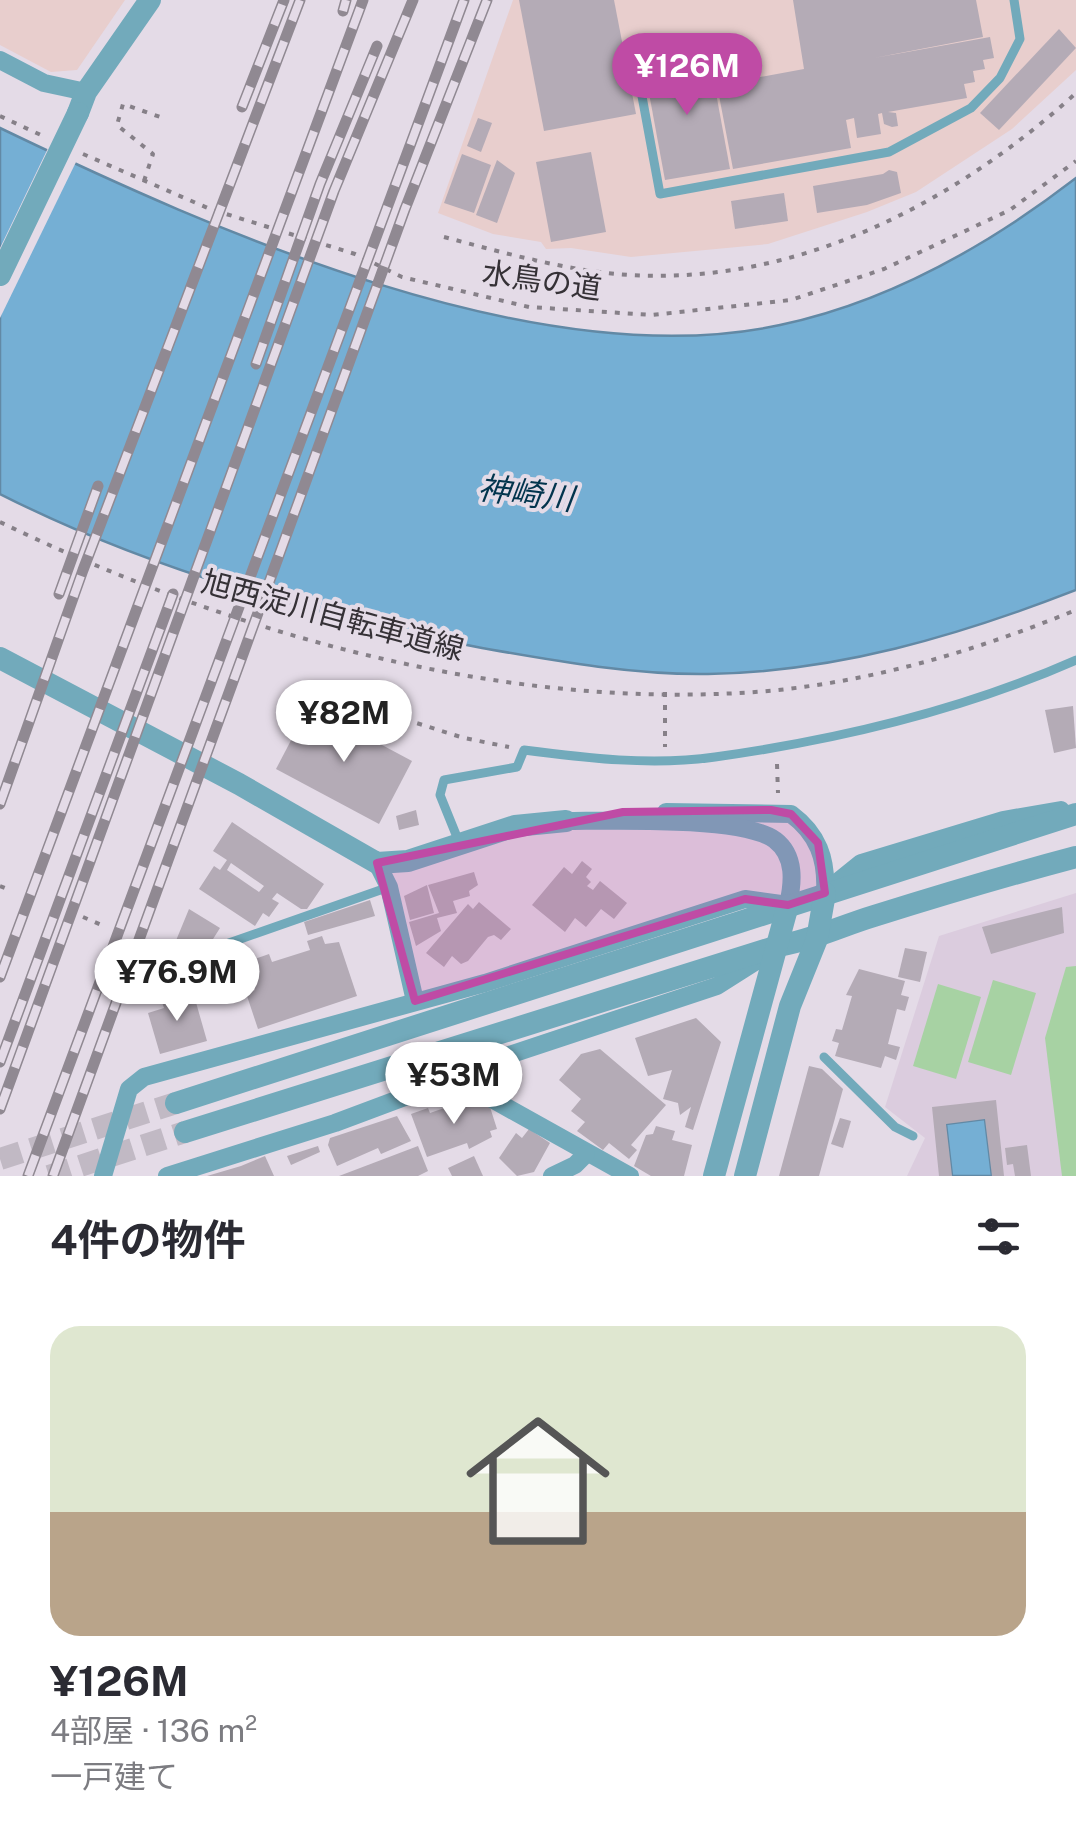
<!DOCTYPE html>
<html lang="ja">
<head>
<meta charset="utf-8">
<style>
  :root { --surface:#fff; --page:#f2f2f3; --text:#2b2b33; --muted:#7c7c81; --line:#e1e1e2; --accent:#bf4ba5 }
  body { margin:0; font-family:"Public Sans","Noto Sans JP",sans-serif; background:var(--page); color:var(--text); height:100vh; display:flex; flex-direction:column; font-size:38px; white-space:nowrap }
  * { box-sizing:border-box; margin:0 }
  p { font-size:32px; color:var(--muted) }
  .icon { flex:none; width:55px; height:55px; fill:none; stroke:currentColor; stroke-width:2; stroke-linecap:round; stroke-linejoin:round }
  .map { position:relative; height:1176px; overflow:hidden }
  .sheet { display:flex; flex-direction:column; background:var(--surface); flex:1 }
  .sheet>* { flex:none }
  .price { position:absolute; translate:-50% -85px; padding:0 22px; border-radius:35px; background:#fff; color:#222; font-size:32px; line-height:65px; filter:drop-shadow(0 2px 5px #0008) }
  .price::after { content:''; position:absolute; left:50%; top:60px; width:30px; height:22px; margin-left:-15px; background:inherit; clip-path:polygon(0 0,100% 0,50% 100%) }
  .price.selected { background:var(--accent); color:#fff }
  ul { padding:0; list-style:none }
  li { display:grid; align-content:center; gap:20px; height:530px; padding:0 50px }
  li+li { border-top:2px solid var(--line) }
  li span { display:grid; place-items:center; height:310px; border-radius:30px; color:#555 }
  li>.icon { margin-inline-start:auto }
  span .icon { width:180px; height:180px; fill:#fffc; stroke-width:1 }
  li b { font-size:42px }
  h2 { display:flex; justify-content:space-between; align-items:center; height:120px; padding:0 50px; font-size:42px }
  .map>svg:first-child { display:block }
  .industrial { fill:#e8cecd }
  .built { fill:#dbccde }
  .green { fill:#a7d2a3 }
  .water { fill:#75afd4; stroke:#6289a5; stroke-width:2.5 }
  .pier { fill:#e4dbe7 }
  .building { fill:#b4abb6; fill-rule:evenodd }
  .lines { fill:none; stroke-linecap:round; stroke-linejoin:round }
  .tertiary-tunnel { stroke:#c1b9c4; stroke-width:22; stroke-dasharray:22 11; stroke-linecap:butt }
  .path { stroke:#868088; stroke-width:4; stroke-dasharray:5 8; stroke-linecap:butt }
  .service { stroke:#72aabb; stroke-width:9 }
  .minor { stroke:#72aabb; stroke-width:18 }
  .tertiary { stroke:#72aabb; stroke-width:22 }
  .rail-casing { stroke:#908992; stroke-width:11 }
  .rail { stroke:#e4dbe7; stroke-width:8; stroke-dasharray:22; stroke-linecap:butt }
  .tertiary-bridge { stroke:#72aabb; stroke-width:22 }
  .marked { fill:#bf4ba5; fill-opacity:0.2; stroke:#bf4ba5; stroke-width:8; stroke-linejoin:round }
  .labels { text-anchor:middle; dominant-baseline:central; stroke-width:8; stroke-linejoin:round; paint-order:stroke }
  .street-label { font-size:30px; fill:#353136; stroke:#e4dbe7 }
  .water-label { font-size:32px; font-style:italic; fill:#02344d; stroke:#e4dbe7 }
</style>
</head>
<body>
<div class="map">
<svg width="1076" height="1176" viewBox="0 0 1076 1176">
  <rect width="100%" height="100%" fill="#e4dbe7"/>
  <g class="industrial">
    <polygon points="0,0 125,0 77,70 51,72 0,45"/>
    <polygon points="513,0 1076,0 1076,70 1012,129 916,192 867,212 768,244 631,257 571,248 546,249 541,242 493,234 438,213"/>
  </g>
  <polygon class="built" points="1076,893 1076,1176 907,1176 925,1138 885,1107 939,936"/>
  <g class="green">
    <polygon points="1076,966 1076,1176 1062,1176 1045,1038 1066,967"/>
    <polygon points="993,980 1036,993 1011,1075 968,1062"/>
    <polygon points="938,984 981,997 956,1079 913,1066"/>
  </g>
  <g class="water">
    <path d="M0,128C214,231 540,377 780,325C889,302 989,245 1076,178V590C958,636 836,672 708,674C633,675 556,661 482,648C316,616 152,571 0,494Z"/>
    <polygon points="985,1119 992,1176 952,1176 946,1124"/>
  </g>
  <polygon class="pier" points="49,146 77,160 0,318 0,248"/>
  <g class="building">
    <polygon points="519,0 614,0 636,114 544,131"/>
    <polygon points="793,0 976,0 983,37 874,58 990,37 994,58 983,60 985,69 973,71 975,82 964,84 967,98 888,112 896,113 898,126 892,127 884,124 882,113 878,114 881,134 857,138 854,118 846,120 851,148 733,169 717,85 804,69"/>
    <polygon points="1059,29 1076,48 999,130 980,113"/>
    <polygon points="709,55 730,169 665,180 644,66"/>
    <polygon points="478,118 492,123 481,152 467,146"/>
    <polygon points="591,152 606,232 551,242 536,162"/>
    <polygon points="462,154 491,165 474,213 444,203"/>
    <polygon points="497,160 515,173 497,223 476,215"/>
    <polygon points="889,170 897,172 901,193 867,205 817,213 813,186 883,174"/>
    <polygon points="784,193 788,221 735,229 731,201"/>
    <polygon points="309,706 412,761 379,824 276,769"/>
    <polygon points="1073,706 1076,748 1054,753 1045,710"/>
    <polygon points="416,810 419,825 399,830 396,816"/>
    <path d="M232,822L324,884L307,909H301L277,893L272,899L279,903L269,917L263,913L255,926L199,889L214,866L220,870L227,860L213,851ZM231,863L264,886L259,892L227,870Z"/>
    <polygon points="582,861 592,869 586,877 591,882 587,886 593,890 600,881 627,903 614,919 601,909 586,927 575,918 565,932 532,905 564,867 572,874"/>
    <polygon points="474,872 478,885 469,891 470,896 453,901 457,913 437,918 441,931 416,946 409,922 439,913 428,885"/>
    <polygon points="427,885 434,913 410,920 404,896"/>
    <polygon points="370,900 375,916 308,935 304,922"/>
    <polygon points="479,902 511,929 501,940 494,935 488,937 468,961 461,964 452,956 444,967 426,953 468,904 473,909"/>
    <polygon points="1062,907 1064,933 991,954 982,927"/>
    <polygon points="189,909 220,928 208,947 195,939 188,951 175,943"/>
    <polygon points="322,936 325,944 339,942 357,996 258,1029 246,993 255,990 248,968 254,966 252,960 269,954 272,962 310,950 307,941"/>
    <polygon points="905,948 927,952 920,982 898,977"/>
    <polygon points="859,969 905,981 901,995 909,997 905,1011 897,1009 888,1044 900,1047 896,1060 885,1056 881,1068 835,1056 839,1043 832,1041 836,1029 842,1030 852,996 846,995"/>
    <polygon points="173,989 177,1004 195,999 207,1041 160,1054 148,1013 164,1008 159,993"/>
    <polygon points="696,1018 721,1042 693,1130 685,1127 691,1107 680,1115 678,1103 663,1099 672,1070 648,1076 635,1038"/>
    <polygon points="600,1049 666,1105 631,1145 637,1150 629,1159 609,1143 603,1150 577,1131 585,1122 571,1111 581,1099 559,1080 581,1054"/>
    <polygon points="809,1066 822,1069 843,1089 819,1176 779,1176"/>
    <polygon points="473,1098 476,1107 490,1107 497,1129 490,1131 492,1137 469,1149 467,1143 427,1157 411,1114 428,1108 430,1113"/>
    <polygon points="996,1100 1004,1176 992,1176 985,1119 946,1124 952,1176 939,1176 932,1107"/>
    <polygon points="397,1116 411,1141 381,1154 378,1148 337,1166 328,1145 330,1138"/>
    <polygon points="840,1118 851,1121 843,1148 831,1144"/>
    <polygon points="656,1126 675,1131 672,1140 692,1145 684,1176 651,1176 634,1166 646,1135 653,1134"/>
    <polygon points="529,1129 550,1143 534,1172 517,1176 499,1158 516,1133 522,1138"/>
    <polygon points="1027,1145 1031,1176 1015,1176 1013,1164 1007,1165 1005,1148"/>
    <polygon points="318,1146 320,1152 291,1165 287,1156"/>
    <polygon points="418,1146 428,1171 418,1176 339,1176"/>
    <polygon points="265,1156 274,1176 207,1176 241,1166"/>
    <polygon points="474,1156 483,1176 452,1176 448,1168"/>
  </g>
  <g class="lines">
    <g class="tertiary-tunnel">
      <polyline points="0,1159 176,1103"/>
      <polyline points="49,1176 185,1132"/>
    </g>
    <g class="path">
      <polyline points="0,116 43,136"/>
      <polyline points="83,154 210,209 355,254 402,277 529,307 652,315 791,300 884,269 1010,210 1076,161"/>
      <polyline points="144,181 153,154 117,125 123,104 166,119"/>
      <path d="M444,237C505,253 567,271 630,275C798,285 955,203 1076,93"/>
      <path d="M0,522C223,630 489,707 739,693C855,687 968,654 1076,610"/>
      <polyline points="318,692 464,738 509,747"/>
      <polyline points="665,692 665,747"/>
      <polyline points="777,764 778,793"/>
      <polyline points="0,886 5,888"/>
      <polyline points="83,917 106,927"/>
    </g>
    <g class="service">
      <polyline points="639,80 660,194 889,152 971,108 1000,78 1020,39 1014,0"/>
      <path d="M459,842L440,795L444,780L517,767L524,750C585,758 652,766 715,757C837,740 963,710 1076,660"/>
      <polyline points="170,950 186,958 389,887"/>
      <polyline points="824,1057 895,1127 913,1136"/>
    </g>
    <g class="minor">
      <polyline points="0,60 44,83 86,92"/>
      <path d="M666,812L791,814C818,834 827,859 825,893"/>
      <polyline points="377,863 389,887 415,1001"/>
      <polyline points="825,892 861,863 1003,820 1061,810"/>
      <polyline points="466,1074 470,1084 490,1098 630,1176"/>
      <path d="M103,1176L129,1089L144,1077L485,983L745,899L788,905C793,883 796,856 775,840C742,816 610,821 566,821"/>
      <polyline points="167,1176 335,1123 466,1074 479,1065 717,986 761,958"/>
      <polyline points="552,1176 575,1165 586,1154"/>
    </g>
    <g class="tertiary">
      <polyline points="78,113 86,92 150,0"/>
      <polyline points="0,658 239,784 377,863 408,861 515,826 566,821"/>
      <polyline points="176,1103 1076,814"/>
      <path d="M185,1132L778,946C813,940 841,926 874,916C941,895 1008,875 1076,857"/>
      <polyline points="714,1176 788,905"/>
      <polyline points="745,1176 790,1006 817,939 825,893"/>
    </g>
    <g class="rail-casing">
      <g id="rail">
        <polyline points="343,11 346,0"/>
        <polyline points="242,107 284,0"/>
        <polyline points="256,364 320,184 377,46"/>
        <polyline points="59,594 98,486"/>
        <polyline points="0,804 83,570 300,0"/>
        <polyline points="0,977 363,0"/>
        <polyline points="0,1062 173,594"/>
        <polyline points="0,1109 334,191 413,0"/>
        <polyline points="28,1176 464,0"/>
        <polyline points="53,1176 405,209 487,0"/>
      </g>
    </g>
    <use href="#rail" class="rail"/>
    <polyline class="tertiary-bridge" points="0,275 78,113"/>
  </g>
  <path class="marked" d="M771,810L791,814L818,843L825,893L788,905L745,899L415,1001L377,863L623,812Z"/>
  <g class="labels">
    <g class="street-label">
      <text transform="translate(542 280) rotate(8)">水鳥の道</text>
      <text transform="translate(333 615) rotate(15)">旭西淀川自転車道線</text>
    </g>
    <g class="water-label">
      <text transform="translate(526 493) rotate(7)">神崎川</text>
    </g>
  </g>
</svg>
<b class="price selected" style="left:687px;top:118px">¥126M</b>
<b class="price" style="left:344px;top:765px">¥82M</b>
<b class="price" style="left:177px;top:1024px">¥76.9M</b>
<b class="price" style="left:454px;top:1127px">¥53M</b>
</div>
<section class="sheet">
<h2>4件の物件<svg class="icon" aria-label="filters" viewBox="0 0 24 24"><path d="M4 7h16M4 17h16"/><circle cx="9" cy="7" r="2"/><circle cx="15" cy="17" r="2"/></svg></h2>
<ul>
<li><span style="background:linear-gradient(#dfe7d0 60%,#b9a48a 0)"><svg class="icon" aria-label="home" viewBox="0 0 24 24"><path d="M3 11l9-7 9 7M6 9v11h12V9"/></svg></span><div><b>¥126M</b><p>4部屋 · 136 m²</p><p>一戸建て</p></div></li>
</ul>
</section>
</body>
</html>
